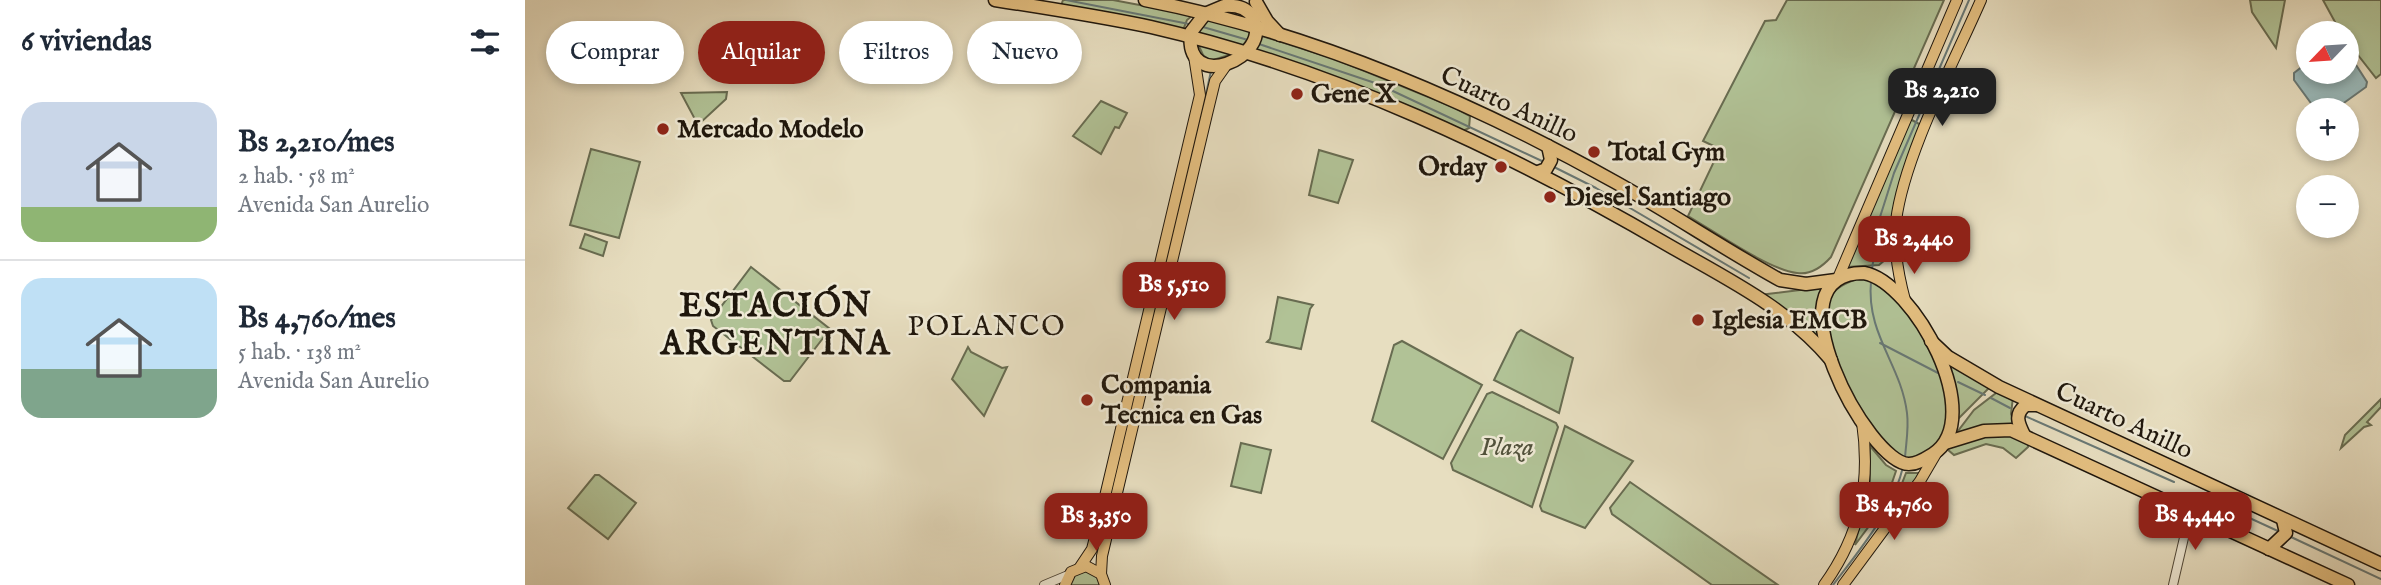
<!DOCTYPE html>
<html lang="es">
<head>
<meta charset="utf-8">
<style>
  :root { --surface:#fff; --page:#f6f6f7; --text:#1f2937; --muted:#747a83; --line:#e0e1e3; --accent:#8f2418 }
  body { margin:0; font-family:"IM FELL English",serif; background:var(--page); color:var(--text); height:100vh; display:flex; flex-direction:column; font-size:26px; white-space:nowrap }
  * { box-sizing:border-box; margin:0 }
  p { font-size:23px; color:var(--muted) }
  .icon { flex:none; width:38px; height:38px; fill:none; stroke:currentColor; stroke-width:2; stroke-linecap:round; stroke-linejoin:round }
  .map { position:relative; flex:1; overflow:hidden }
  .panel { display:flex; flex-direction:column; background:var(--surface); width:525px }
  .panel>* { flex:none }
  .guide { position:absolute; left:21px; top:21px; width:665px; height:63px; display:flex; gap:14px }
  .needle { width:46px; rotate:245deg }
  .controls { position:absolute; left:1771px; top:21px; display:grid; gap:14px }
  .controls a { display:grid; place-items:center; width:63px; height:63px; border-radius:50%; background:var(--surface); box-shadow:0 4px 10px #0003; font-size:35px }
  .price { position:absolute; translate:-50% -60px; padding:0 16px; border-radius:14px; background:var(--accent); color:#fff; font-size:23px; line-height:46px; filter:drop-shadow(0 2px 4px #0008) }
  .price::after { content:''; position:absolute; left:50%; top:42px; width:21px; height:16px; margin-left:-10px; background:inherit; clip-path:polygon(0 0,100% 0,50% 100%) }
  .price.on { background:#222; color:#fff }
  ul { padding:0; list-style:none }
  li { display:flex; align-items:center; gap:21px; height:175px; padding:0 21px }
  li+li { border-top:2px solid var(--line) }
  li span { display:grid; place-items:center; flex:none; width:196px; height:140px; border-radius:21px; color:#555 }
  li>.icon { margin-inline-start:auto }
  span .icon { width:84px; height:84px; fill:#fffc; stroke-width:1 }
  li b { font-size:30px }
  h2 { display:flex; justify-content:space-between; align-items:center; height:84px; padding:0 21px; font-size:30px }
  .tag { padding:0 24px; border-radius:32px; background:var(--surface); box-shadow:0 4px 10px #0003; font-size:24px; line-height:63px }
  .tag.on { background:var(--accent); color:#fff }
  main { display:flex; flex:1; min-height:0 }
  .map>svg:first-child { display:block }
  .green { fill:#b1c296; stroke:#686c51; stroke-width:2 }
  .water { fill:#9ababb; stroke:#687875; stroke-width:2 }
  .lines { fill:none; stroke-linecap:round; stroke-linejoin:round }
  .stream { stroke:#687875; stroke-width:2 }
  .minor-casing { stroke:#504839; stroke-width:10 }
  .major-casing { stroke:#1e160c; stroke-width:12 }
  .highway-casing { stroke:#1e160c; stroke-width:15 }
  .minor { stroke:#efead6; stroke-width:8 }
  .major { stroke:#e4bf80; stroke-width:10 }
  .highway { stroke:#e4bf80; stroke-width:12 }
  .poi-dot { fill:#8f2418; stroke:#efead6; stroke-width:2.5 }
  .labels { text-anchor:middle; dominant-baseline:central; stroke-width:5; stroke-linejoin:round; paint-order:stroke }
  .poi-label { font-size:26px; font-weight:bold; fill:#1e160c; stroke:#efead6; text-anchor:start }
  .street-label { font-size:26px; fill:#1e160c; stroke:#efead6 }
  .park-label { font-size:26px; font-style:italic; fill:#51523c; stroke:#efead6 }
  .neighbourhood-label { font-size:28px; letter-spacing:2px; fill:#1e160c; stroke:#efead6 }
  .district-label { font-size:33px; font-weight:bold; letter-spacing:2px; fill:#1e160c; stroke:#efead6 }
</style>
</head>
<body>
<main>
<section class="panel">
<h2>6 viviendas<svg class="icon" aria-label="filters" viewBox="0 0 24 24"><path d="M4 7h16M4 17h16"/><circle cx="9" cy="7" r="2"/><circle cx="15" cy="17" r="2"/></svg></h2>
<ul>
<li><span style="background:linear-gradient(#c9d6e8 75%,#8fb573 0)"><svg class="icon" aria-label="home" viewBox="0 0 24 24"><path d="M3 11l9-7 9 7M6 9v11h12V9"/></svg></span><div><b>Bs 2,210/mes</b><p>2 hab. · 58 m²</p><p>Avenida San Aurelio</p></div></li>
<li><span style="background:linear-gradient(#bfe0f5 65%,#7fa58c 0)"><svg class="icon" aria-label="home" viewBox="0 0 24 24"><path d="M3 11l9-7 9 7M6 9v11h12V9"/></svg></span><div><b>Bs 4,760/mes</b><p>5 hab. · 138 m²</p><p>Avenida San Aurelio</p></div></li>
</ul>
</section>
<div class="map">
<svg width="1856" height="585" viewBox="0 0 1856 585">
  <rect width="100%" height="100%" fill="#e7dec0"/>
  <filter id="stains"><feTurbulence type="fractalNoise" baseFrequency=".00286" numOctaves="4"/><feColorMatrix values="0 0 0 0 .2 0 0 0 0 .09 0 0 0 0 .02 0 0 0 .5 -.17"/></filter>
  <radialGradient id="worn" r=".72"><stop offset=".6" stop-color="#630" stop-opacity="0"/><stop offset="1" stop-color="#630" stop-opacity=".3"/></radialGradient>
  <g class="green">
    <polygon points="538,0 588,0 668,15 662,20 658,30 536,6"/>
    <path d="M1262,0H1419L1306,257C1297,267 1285,275 1272,273C1244,270 1189,231 1163,216L1195,149L1178,141L1240,21L1251,20Z"/>
    <polygon points="1725,0 1760,0 1751,48 1727,12"/>
    <polygon points="1798,0 1856,0 1856,74 1851,78 1822,41 1822,33 1816,33"/>
    <polygon points="683,18 725,30 724,37 716,48 673,36 672,30"/>
    <polygon points="734,35 810,59 928,107 945,116 944,128 938,131 727,52"/>
    <polygon points="673,44 707,54 685,61 678,55"/>
    <polygon points="202,92 201,99 173,125 156,93"/>
    <polygon points="576,101 602,113 594,128 590,127 576,154 548,136"/>
    <polygon points="1385,119 1398,126 1374,186 1367,254 1354,265 1321,267"/>
    <polygon points="66,149 115,162 94,238 45,225"/>
    <polygon points="794,150 828,160 813,203 784,195"/>
    <polygon points="60,234 82,242 78,256 55,248"/>
    <polygon points="226,267 305,329 265,381 259,381 188,326 186,320"/>
    <path d="M1337,277C1343,279 1352,280 1357,283C1386,305 1438,395 1421,431C1415,445 1398,454 1384,461C1378,458 1370,455 1365,451C1341,430 1291,337 1301,306C1306,288 1321,283 1337,277Z"/>
    <polygon points="1299,287 1290,319 1294,339 1283,328 1234,295"/>
    <polygon points="753,297 788,305 785,309 776,349 742,342 745,339"/>
    <polygon points="996,330 1048,358 1034,413 969,380 992,333"/>
    <polygon points="877,341 957,385 918,459 847,421 869,345"/>
    <polygon points="443,347 446,352 477,368 482,367 459,416 427,379"/>
    <polygon points="1423,360 1465,387 1433,419 1429,383"/>
    <polygon points="1475,390 1488,397 1486,414 1490,426 1430,435 1449,410"/>
    <polygon points="967,392 1031,423 1033,427 1007,507 928,470 926,463 962,394"/>
    <polygon points="1856,399 1856,407 1842,422 1846,425 1839,427 1816,448 1820,435"/>
    <polygon points="1040,426 1108,461 1060,528 1017,511 1015,506"/>
    <polygon points="1477,433 1503,443 1503,447 1491,458 1478,448 1461,444 1429,455 1422,449 1429,444"/>
    <polygon points="716,443 746,450 736,493 706,486"/>
    <polygon points="1345,446 1361,465 1371,471 1359,506 1330,545 1345,481"/>
    <polygon points="1381,473 1395,473 1370,509 1368,507"/>
    <polygon points="70,475 74,475 111,503 83,539 43,508"/>
    <polygon points="1105,482 1253,585 1187,585 1087,514 1085,508"/>
    <polygon points="559,570 571,574 576,585 543,585 549,574"/>
  </g>
  <polygon class="water" points="1822,51 1842,82 1841,87 1809,110 1791,110 1769,80 1769,73 1783,62 1783,72 1822,72"/>
  <g class="lines">
    <g class="stream">
      <polyline points="541,0 664,24"/>
      <polyline points="678,27 723,40"/>
      <polyline points="734,44 853,84 1019,162"/>
      <polyline points="671,141 686,71"/>
      <polyline points="1027,166 1071,188 1224,278"/>
      <polyline points="1347,269 1355,217 1369,173 1444,0"/>
      <path d="M1346,281C1341,335 1376,364 1382,413C1384,428 1381,443 1380,458"/>
      <polyline points="1355,343 1413,373"/>
      <polyline points="1433,382 1460,395"/>
      <polyline points="1466,398 1485,408"/>
      <polyline points="1500,416 1649,482"/>
      <polyline points="1692,503 1755,532"/>
      <polyline points="1766,537 1856,579"/>
      <path d="M1308,585C1336,548 1367,512 1378,467"/>
    </g>
    <g class="minor-casing">
      <g id="minor">
        <polyline points="519,585 543,575"/>
        <polyline points="1648,585 1665,512"/>
      </g>
    </g>
    <g class="major-casing">
      <g id="major">
        <polyline points="1313,278 1432,0"/>
        <path d="M1380,300C1373,274 1368,248 1371,221C1379,156 1429,62 1456,0"/>
        <polyline points="555,567 567,549 573,526 675,95 669,56"/>
        <polyline points="576,574 577,556 682,114 690,81 702,64"/>
        <polyline points="540,585 546,572 561,566 576,574 580,585"/>
        <path d="M1299,585C1335,535 1346,484 1337,422"/>
        <polyline points="1318,585 1395,481 1412,452"/>
      </g>
    </g>
    <g class="highway-casing">
      <g id="highway">
        <path d="M470,0C522,8 574,16 626,27C809,69 982,151 1143,245C1200,278 1263,308 1306,360"/>
        <path d="M620,0C783,32 945,101 1090,182C1146,213 1199,249 1255,280L1281,284L1311,280"/>
        <polyline points="731,2 742,21 755,35"/>
        <path d="M699,6C711,5 722,7 728,18C749,58 658,95 666,32L680,14Z"/>
        <polyline points="1013,172 1021,169 1026,160 1023,146"/>
        <path d="M1339,273C1389,282 1463,418 1408,454C1400,459 1393,464 1384,464C1344,465 1239,272 1339,273Z"/>
        <polyline points="1406,341 1423,357 1474,387 1856,564"/>
        <path d="M1499,435C1493,423 1489,414 1501,405H1511"/>
        <polyline points="1420,443 1459,431 1486,430 1823,585"/>
        <polyline points="1744,549 1761,533 1758,520"/>
      </g>
    </g>
    <use href="#minor" class="minor"/>
    <use href="#major" class="major"/>
    <use href="#highway" class="highway"/>
  </g>
  <g class="poi-dot">
    <circle cx="772" cy="94" r="7"/>
    <circle cx="138" cy="129" r="7"/>
    <circle cx="1069" cy="152" r="7"/>
    <circle cx="976" cy="167" r="7"/>
    <circle cx="1025" cy="197" r="7"/>
    <circle cx="1173" cy="320" r="7"/>
    <circle cx="562" cy="400" r="7"/>
  </g>
  <g class="labels">
    <g class="poi-label">
      <text x="786" y="94">Gene X</text>
      <text x="152" y="129">Mercado Modelo</text>
      <text x="1083" y="152">Total Gym</text>
      <text x="962" y="167" text-anchor="end">Orday</text>
      <text x="1039" y="197">Diesel Santiago</text>
      <text x="1187" y="320">Iglesia EMCB</text>
      <text x="576" y="385">Compania<tspan x="576" dy="30">Tecnica en Gas</tspan></text>
    </g>
    <g class="street-label">
      <text transform="translate(984 105) rotate(25)">Cuarto Anillo</text>
      <text transform="translate(1599 421) rotate(25)">Cuarto Anillo</text>
    </g>
    <g class="park-label">
      <text x="982" y="447">Plaza</text>
    </g>
    <g class="neighbourhood-label">
      <text x="462" y="327">POLANCO</text>
    </g>
    <g class="district-label">
      <text x="251" y="307">ESTACIÓN<tspan x="251" dy="38">ARGENTINA</tspan></text>
    </g>
  </g>
  <rect width="100%" height="100%" filter="url(#stains)"/>
  <rect width="100%" height="100%" fill="url(#worn)"/>
</svg>
<div class="controls">
<a><svg class="needle" viewBox="-14 -14 28 28"><path d="M0-13l5 13h-10z" fill="#e53935"/><path d="M0 13l5-13h-10z" fill="#747a83"/></svg></a>
<a>+</a>
<a>−</a>
</div>
<b class="price on" style="left:1417px;top:128px">Bs 2,210</b>
<b class="price" style="left:1389px;top:276px">Bs 2,440</b>
<b class="price" style="left:649px;top:322px">Bs 5,510</b>
<b class="price" style="left:1369px;top:542px">Bs 4,760</b>
<b class="price" style="left:1670px;top:552px">Bs 4,440</b>
<b class="price" style="left:571px;top:553px">Bs 3,350</b>
<div class="guide">
<a class="tag">Comprar</a>
<a class="tag on">Alquilar</a>
<a class="tag">Filtros</a>
<a class="tag">Nuevo</a>
</div>
</div>
</main>
</body>
</html>
